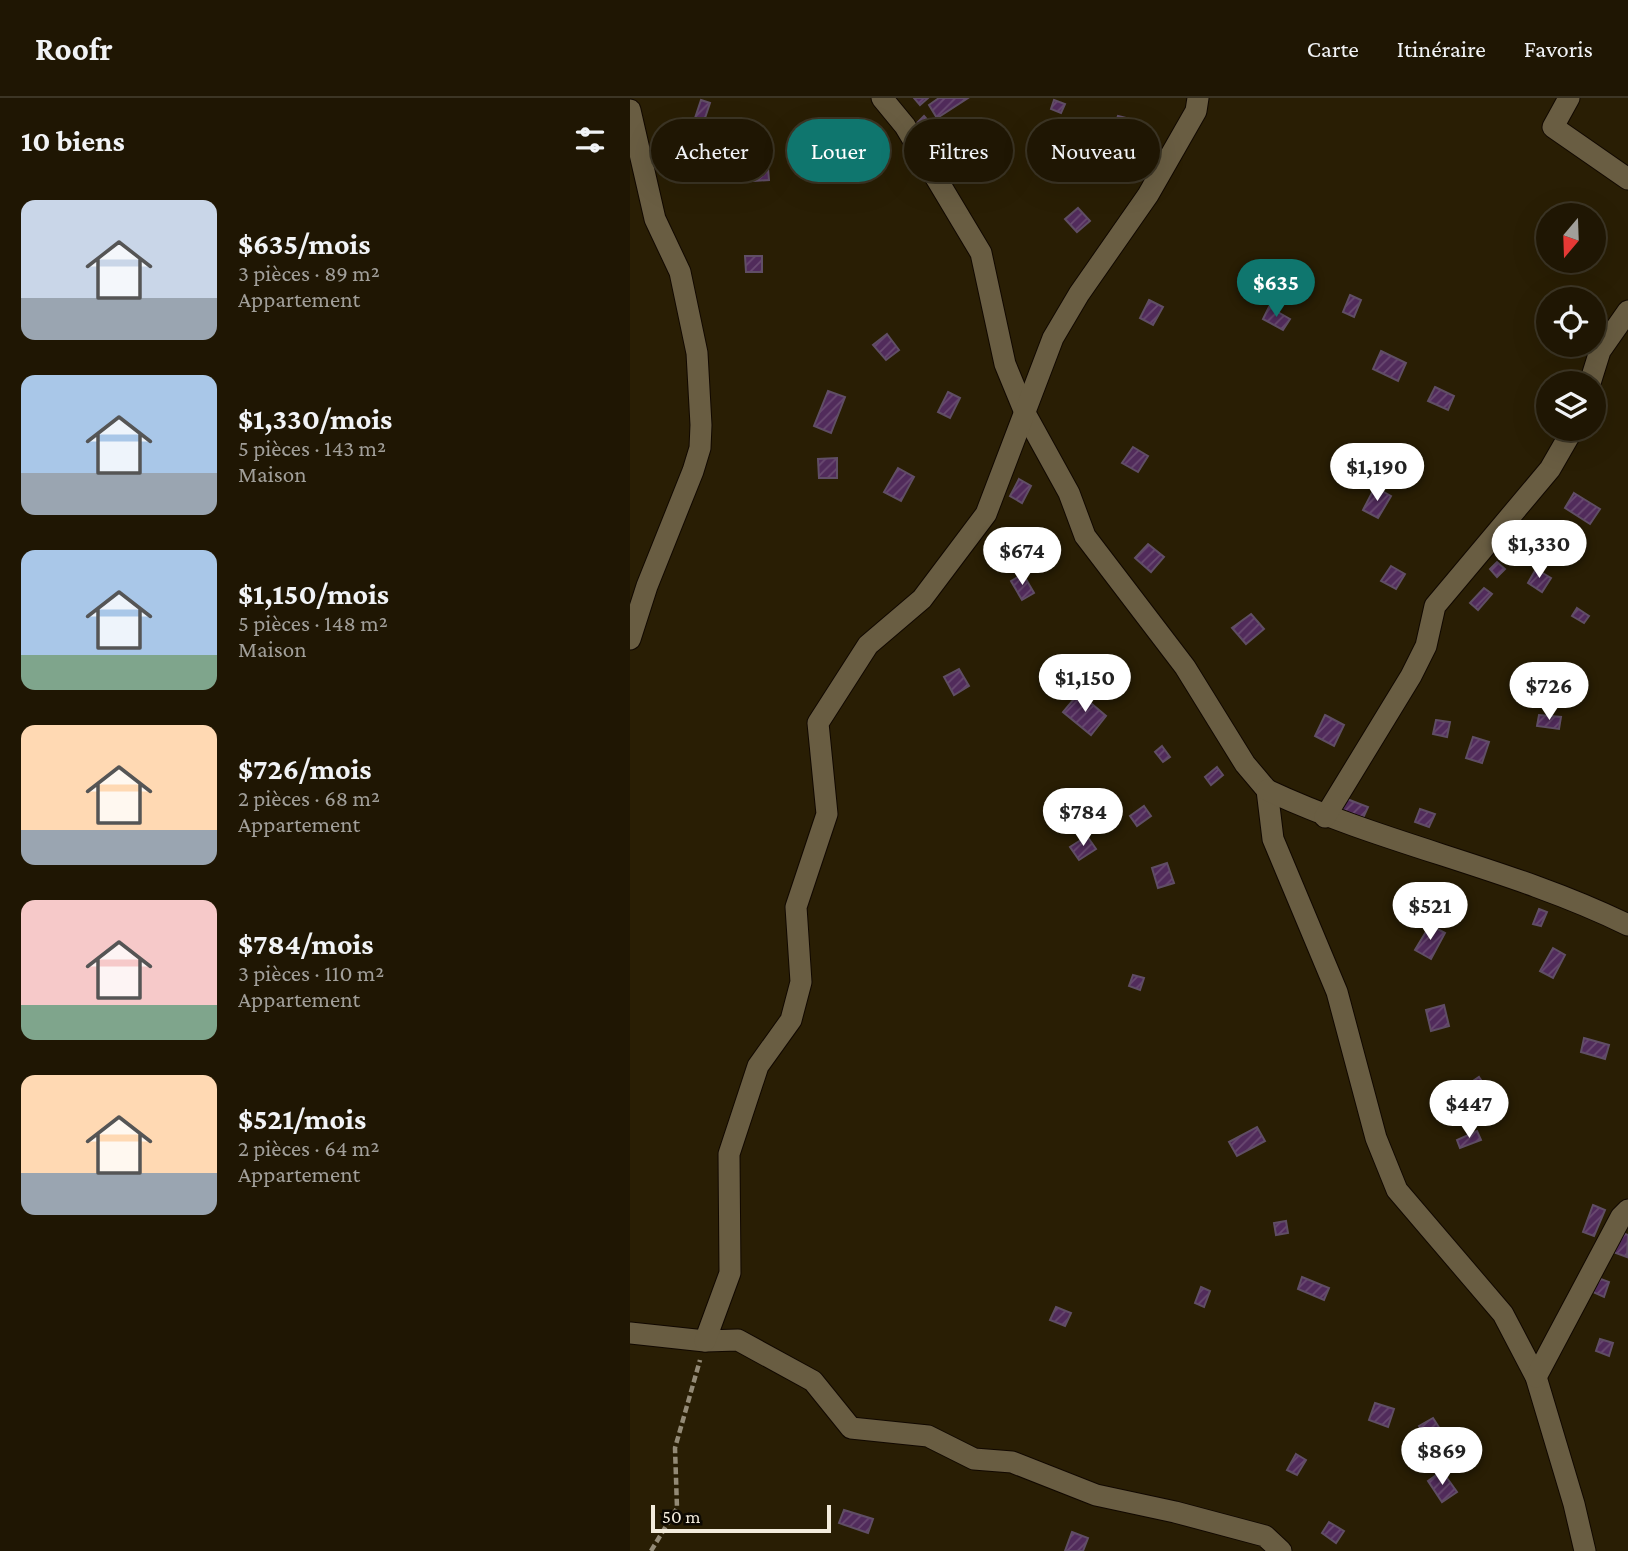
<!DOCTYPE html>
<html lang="fr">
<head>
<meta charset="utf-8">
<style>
  :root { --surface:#1f1603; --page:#2c2312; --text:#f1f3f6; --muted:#a19f9a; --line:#3c3525; --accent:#0f766e }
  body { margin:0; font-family:"Crimson Pro",serif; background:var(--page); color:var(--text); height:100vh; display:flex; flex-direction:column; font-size:26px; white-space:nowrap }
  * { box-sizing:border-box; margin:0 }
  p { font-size:23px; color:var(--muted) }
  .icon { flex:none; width:38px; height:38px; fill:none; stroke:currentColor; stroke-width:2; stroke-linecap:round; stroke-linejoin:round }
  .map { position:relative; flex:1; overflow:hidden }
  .sheet { display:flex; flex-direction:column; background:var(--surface); width:630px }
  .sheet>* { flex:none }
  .hud { position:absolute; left:21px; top:21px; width:665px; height:63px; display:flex; gap:14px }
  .needle { width:46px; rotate:199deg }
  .fabs { position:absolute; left:906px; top:105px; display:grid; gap:14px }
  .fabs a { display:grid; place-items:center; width:70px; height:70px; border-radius:50%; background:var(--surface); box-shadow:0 7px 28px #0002,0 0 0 2px var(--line); font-size:35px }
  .scale { position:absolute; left:21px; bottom:18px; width:180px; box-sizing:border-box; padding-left:7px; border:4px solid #f3ecdc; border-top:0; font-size:19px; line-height:24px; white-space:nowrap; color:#f3ecdc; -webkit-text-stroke:5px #0d0902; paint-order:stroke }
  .price { position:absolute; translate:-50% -60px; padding:0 16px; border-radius:24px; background:#fff; color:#222; font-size:23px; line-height:46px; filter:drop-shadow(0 2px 4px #0008) }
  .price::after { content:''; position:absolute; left:50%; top:42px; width:21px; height:16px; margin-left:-10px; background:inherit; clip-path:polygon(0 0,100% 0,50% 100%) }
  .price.active { background:var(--accent); color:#fff }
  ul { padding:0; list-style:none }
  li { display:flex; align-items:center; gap:21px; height:175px; padding:0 21px }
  li span { display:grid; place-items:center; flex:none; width:196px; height:140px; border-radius:14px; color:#555 }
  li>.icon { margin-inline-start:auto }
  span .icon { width:84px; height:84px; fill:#fffc; stroke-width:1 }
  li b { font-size:30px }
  h2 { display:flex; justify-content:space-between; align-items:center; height:84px; padding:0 21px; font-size:30px }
  .chip { padding:0 24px; border-radius:32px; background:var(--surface); box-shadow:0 7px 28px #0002,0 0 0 2px var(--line); font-size:24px; line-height:63px }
  .chip.active { background:var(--accent); color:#fff }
  header { display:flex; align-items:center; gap:42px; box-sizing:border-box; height:98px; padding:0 35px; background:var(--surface); border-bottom:2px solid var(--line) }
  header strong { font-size:33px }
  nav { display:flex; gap:38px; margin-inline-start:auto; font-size:24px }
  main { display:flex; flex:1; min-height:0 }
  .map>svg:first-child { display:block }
  .building { fill:url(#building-hatch); stroke:#604e65; stroke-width:2 }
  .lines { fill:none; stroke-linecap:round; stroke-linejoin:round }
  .minor-casing { stroke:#110800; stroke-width:23 }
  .path { stroke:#938a76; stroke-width:4.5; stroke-dasharray:7 3.5; stroke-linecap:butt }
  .minor { stroke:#695d42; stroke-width:21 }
</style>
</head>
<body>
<header>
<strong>Roofr</strong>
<nav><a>Carte</a><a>Itinéraire</a><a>Favoris</a></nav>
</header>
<main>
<section class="sheet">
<h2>10 biens<svg class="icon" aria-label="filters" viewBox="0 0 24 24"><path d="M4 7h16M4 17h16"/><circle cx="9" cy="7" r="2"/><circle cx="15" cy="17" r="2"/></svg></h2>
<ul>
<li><span style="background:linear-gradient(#c9d6e8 70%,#9aa5b1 0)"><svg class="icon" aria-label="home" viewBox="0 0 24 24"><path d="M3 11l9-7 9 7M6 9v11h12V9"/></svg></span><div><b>$635/mois</b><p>3 pièces · 89 m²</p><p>Appartement</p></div></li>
<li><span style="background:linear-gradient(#a9c7e8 70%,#9aa5b1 0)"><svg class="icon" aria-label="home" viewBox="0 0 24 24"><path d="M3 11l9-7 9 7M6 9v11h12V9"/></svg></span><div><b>$1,330/mois</b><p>5 pièces · 143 m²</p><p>Maison</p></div></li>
<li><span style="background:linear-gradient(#a9c7e8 75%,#7fa58c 0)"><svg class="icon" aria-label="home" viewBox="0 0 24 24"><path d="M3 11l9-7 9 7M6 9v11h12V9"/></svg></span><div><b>$1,150/mois</b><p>5 pièces · 148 m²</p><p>Maison</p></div></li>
<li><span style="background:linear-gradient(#ffd9b3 75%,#9aa5b1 0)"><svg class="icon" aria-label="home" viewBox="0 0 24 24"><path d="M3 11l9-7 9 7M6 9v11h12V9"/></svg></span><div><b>$726/mois</b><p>2 pièces · 68 m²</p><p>Appartement</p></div></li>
<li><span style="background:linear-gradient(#f6c9c9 75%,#7fa58c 0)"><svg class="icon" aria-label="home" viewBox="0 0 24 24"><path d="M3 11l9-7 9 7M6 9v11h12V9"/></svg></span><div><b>$784/mois</b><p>3 pièces · 110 m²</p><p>Appartement</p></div></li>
<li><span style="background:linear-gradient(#ffd9b3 70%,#9aa5b1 0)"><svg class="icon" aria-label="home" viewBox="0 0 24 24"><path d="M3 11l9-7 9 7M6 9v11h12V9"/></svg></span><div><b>$521/mois</b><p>2 pièces · 64 m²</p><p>Appartement</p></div></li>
</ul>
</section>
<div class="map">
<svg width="998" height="1453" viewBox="0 0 998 1453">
  <defs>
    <pattern id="building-hatch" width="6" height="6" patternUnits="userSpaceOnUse" patternTransform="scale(1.75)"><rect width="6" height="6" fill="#512b5b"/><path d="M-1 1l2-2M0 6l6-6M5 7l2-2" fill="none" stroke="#6a4a72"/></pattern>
  </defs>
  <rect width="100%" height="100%" fill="#291e04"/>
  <g class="building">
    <polygon points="284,0 298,0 290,7"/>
    <polygon points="309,0 338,0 307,20 299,7"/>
    <polygon points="71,2 80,5 73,26 64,23"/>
    <polygon points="424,2 435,6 431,15 421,11"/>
    <polygon points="294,18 307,33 298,40 286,26"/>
    <polygon points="488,18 496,20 491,32 484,29"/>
    <polygon points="50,56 76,62 71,83 45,76"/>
    <polygon points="137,59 139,82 109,84 107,60"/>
    <polygon points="448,110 460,123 447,134 435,121"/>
    <polygon points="115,158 132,158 132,174 116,174"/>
    <polygon points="720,197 731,202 724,219 713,214"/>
    <polygon points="519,202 533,209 523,227 510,220"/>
    <polygon points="639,209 660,221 653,232 633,221"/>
    <polygon points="257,236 269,252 256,262 243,247"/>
    <polygon points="751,253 776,265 768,283 743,271"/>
    <polygon points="805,289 824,298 818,312 798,303"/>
    <polygon points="198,293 215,299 201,335 184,328"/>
    <polygon points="318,294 330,300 320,320 308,314"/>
    <polygon points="503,349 518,358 508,374 492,365"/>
    <polygon points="207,360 207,380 189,380 188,361"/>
    <polygon points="268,370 284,379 271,403 254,394"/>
    <polygon points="389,381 401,388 392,405 380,398"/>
    <polygon points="745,389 761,398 748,420 733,412"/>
    <polygon points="944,395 970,411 960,426 935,410"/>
    <polygon points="518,446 534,459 521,474 505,460"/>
    <polygon points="867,464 875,471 867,479 860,471"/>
    <polygon points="761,468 775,476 766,491 751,483"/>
    <polygon points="906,471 921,480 912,494 898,485"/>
    <polygon points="393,476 404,495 392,502 381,483"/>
    <polygon points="854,490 862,496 848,512 840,505"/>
    <polygon points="947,510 959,518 954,525 942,518"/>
    <polygon points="621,516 634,531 616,546 602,530"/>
    <polygon points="329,571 339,588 324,597 314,579"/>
    <polygon points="449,595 476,618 461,637 433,614"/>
    <polygon points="695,617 714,627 704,648 685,638"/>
    <polygon points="909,617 931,619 929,631 907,628"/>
    <polygon points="806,622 820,624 817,639 803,636"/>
    <polygon points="843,639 859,644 852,665 836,660"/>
    <polygon points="532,648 540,659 533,664 525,654"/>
    <polygon points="587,669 593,677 581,687 575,679"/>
    <polygon points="717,701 738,709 733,720 712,712"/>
    <polygon points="514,708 521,718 507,728 500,718"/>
    <polygon points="790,711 805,716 799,729 785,724"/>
    <polygon points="457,738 466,751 449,762 440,749"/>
    <polygon points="537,765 544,785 528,790 522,770"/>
    <polygon points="909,811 917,814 911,828 903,826"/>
    <polygon points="800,827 815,835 801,861 785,852"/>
    <polygon points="923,850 935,857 923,880 910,873"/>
    <polygon points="503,877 514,880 510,892 499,888"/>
    <polygon points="814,907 819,928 801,933 796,912"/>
    <polygon points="954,940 979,947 975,961 951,954"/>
    <polygon points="849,979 860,995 848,1003 837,987"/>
    <polygon points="627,1029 635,1043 607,1058 599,1044"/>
    <polygon points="847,1033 851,1042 830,1050 827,1042"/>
    <polygon points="963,1107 975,1112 964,1138 953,1134"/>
    <polygon points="656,1123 658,1135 646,1137 644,1125"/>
    <polygon points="990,1134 998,1137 997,1159 983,1154"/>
    <polygon points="672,1179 699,1190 694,1202 668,1191"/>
    <polygon points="968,1180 979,1184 974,1199 963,1194"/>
    <polygon points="571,1189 580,1193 574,1209 565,1205"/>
    <polygon points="426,1209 441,1215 435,1228 420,1222"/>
    <polygon points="970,1241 983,1245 979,1258 966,1253"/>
    <polygon points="745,1305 764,1311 758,1329 739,1322"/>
    <polygon points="803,1320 817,1342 804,1351 789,1328"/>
    <polygon points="666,1356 676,1362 667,1377 657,1372"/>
    <polygon points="812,1373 827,1394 812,1404 798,1383"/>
    <polygon points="214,1412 243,1421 238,1435 209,1425"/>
    <polygon points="699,1424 714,1433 706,1445 692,1435"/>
    <polygon points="442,1434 458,1440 453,1453 435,1453"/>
  </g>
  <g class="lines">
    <g class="minor-casing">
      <g id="minor">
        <polyline points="252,0 275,28 351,155 375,266 396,317 439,395 455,438 555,569 615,666 637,692 643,741 707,894 746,1040 767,1092 873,1216 906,1279 944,1406 955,1453"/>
        <polyline points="939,0 923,29 998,81"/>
        <polyline points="0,12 25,121 50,174 67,255 71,327 70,350 63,373 17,488 0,541"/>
        <polyline points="960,285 970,253 998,213"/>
        <path d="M637,692C754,747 882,770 998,827"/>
        <polyline points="695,719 781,578 796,548 805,508 920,371 943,331"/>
        <polyline points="0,1235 75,1243 108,1242 183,1283 221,1330 298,1338 344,1361 382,1364 466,1397 545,1414 635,1438 651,1453"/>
        <polyline points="75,1243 100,1175 99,1056 128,968 161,922 171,884 166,809 197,716 188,625 238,547 292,501 356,416 423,240 449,196 518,97 566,13 568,0"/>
        <polyline points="906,1279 991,1119 998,1112"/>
      </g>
    </g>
    <polyline class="path" points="21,1453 47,1410 45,1350 70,1262"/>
    <use href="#minor" class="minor"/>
  </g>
</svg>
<div class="fabs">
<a><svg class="needle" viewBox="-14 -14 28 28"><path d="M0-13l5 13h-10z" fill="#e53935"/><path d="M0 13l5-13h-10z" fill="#a19f9a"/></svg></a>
<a><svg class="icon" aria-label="locate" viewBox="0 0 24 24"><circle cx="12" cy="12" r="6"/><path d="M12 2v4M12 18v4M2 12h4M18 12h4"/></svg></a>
<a><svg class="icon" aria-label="layers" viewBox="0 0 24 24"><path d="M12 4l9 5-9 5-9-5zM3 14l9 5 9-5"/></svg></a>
</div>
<div class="scale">50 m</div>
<b class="price active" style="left:646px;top:221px">$635</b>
<b class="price" style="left:747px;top:405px">$1,190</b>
<b class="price" style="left:909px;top:482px">$1,330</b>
<b class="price" style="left:392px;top:489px">$674</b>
<b class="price" style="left:455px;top:616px">$1,150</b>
<b class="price" style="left:919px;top:624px">$726</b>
<b class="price" style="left:453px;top:750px">$784</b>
<b class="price" style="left:800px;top:844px">$521</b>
<b class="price" style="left:839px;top:1042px">$447</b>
<b class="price" style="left:812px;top:1389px">$869</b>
<div class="hud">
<a class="chip">Acheter</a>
<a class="chip active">Louer</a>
<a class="chip">Filtres</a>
<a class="chip">Nouveau</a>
</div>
</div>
</main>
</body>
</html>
